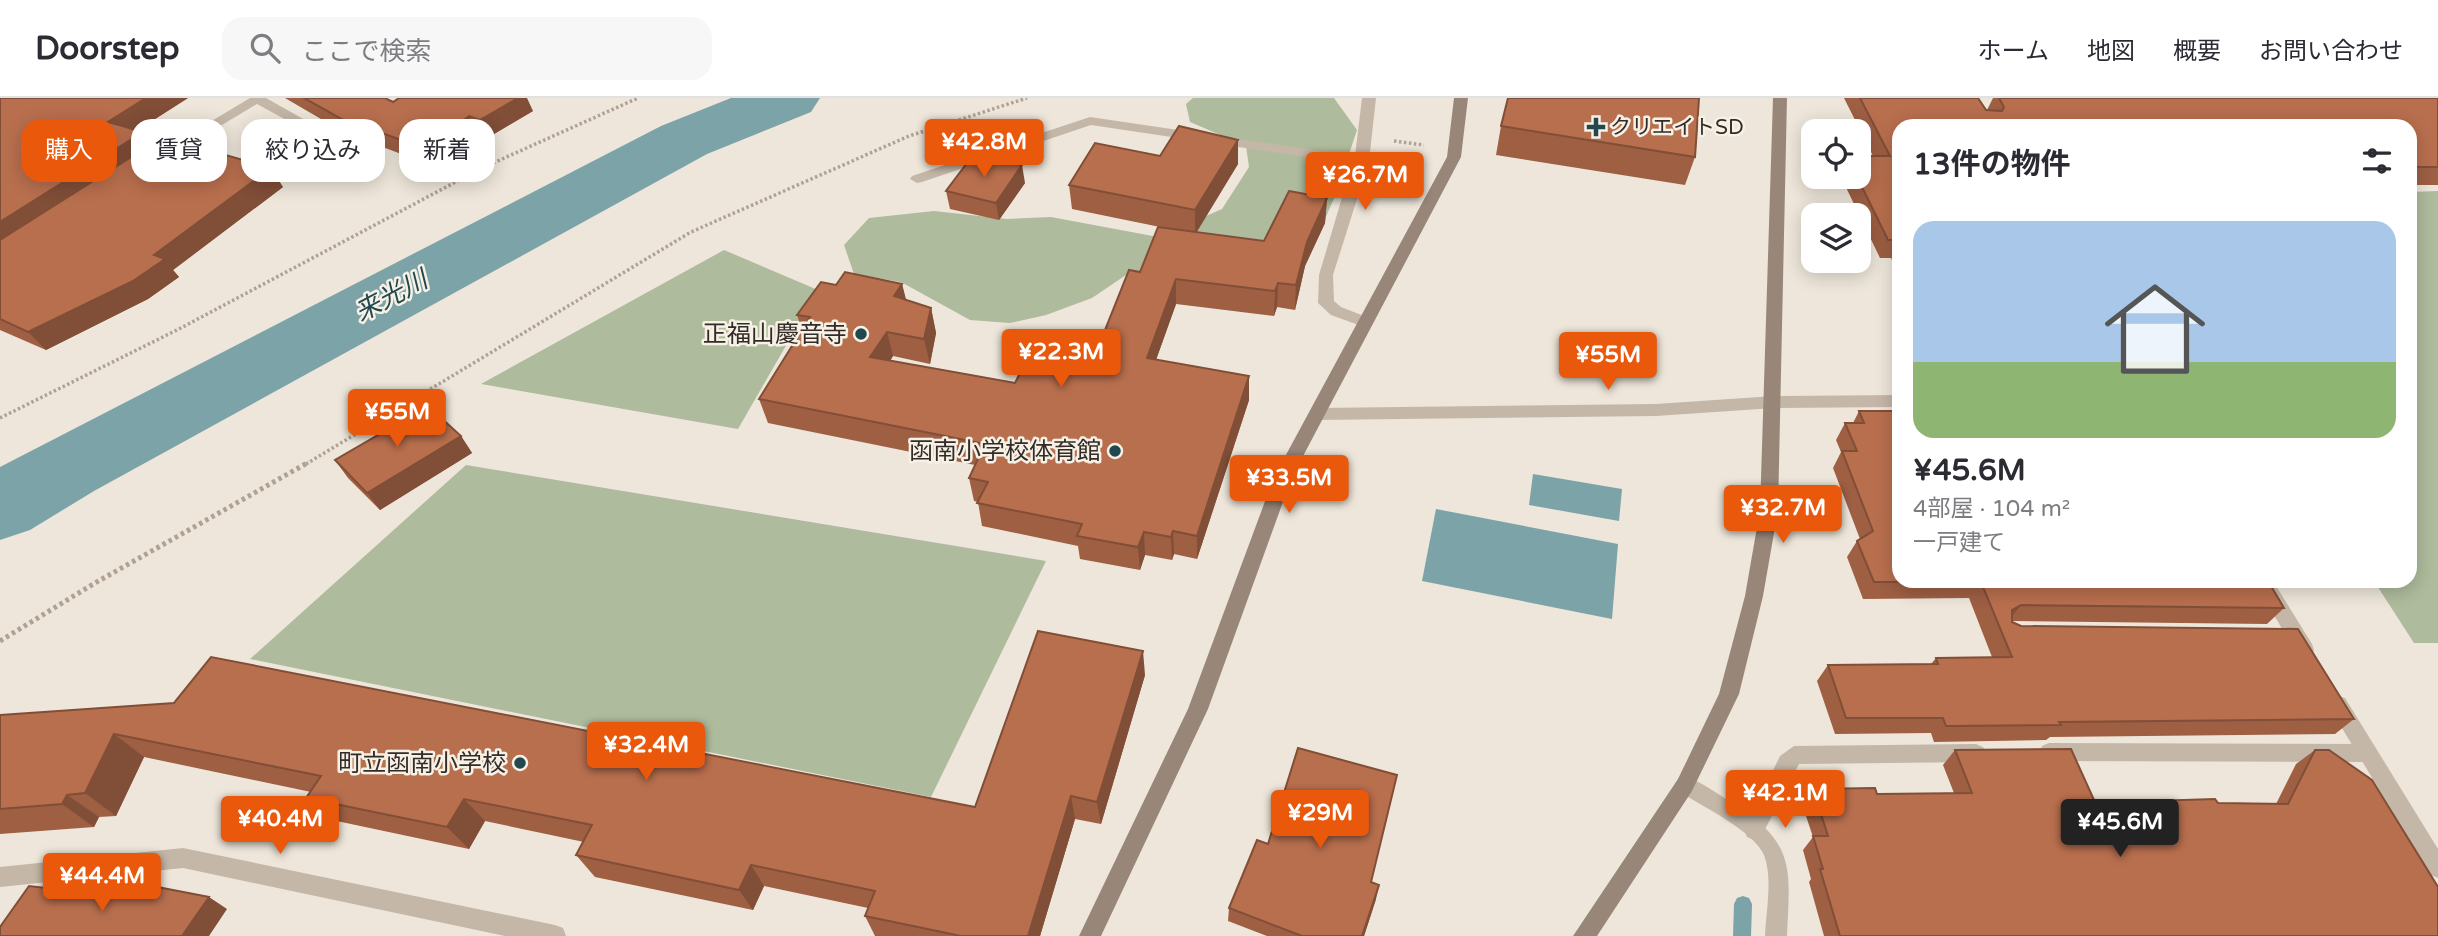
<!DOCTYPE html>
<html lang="ja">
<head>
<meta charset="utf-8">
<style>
  :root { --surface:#fff; --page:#f7f7f7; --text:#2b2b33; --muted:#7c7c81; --line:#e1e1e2; --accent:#ea580c }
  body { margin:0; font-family:"Varela Round","Noto Sans JP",sans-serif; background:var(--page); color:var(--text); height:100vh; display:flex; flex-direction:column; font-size:26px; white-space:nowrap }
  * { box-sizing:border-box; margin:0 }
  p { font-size:23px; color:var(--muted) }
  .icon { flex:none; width:38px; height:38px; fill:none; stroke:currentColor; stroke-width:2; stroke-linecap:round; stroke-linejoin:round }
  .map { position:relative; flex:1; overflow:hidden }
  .sheet { position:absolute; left:1892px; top:21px; width:525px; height:469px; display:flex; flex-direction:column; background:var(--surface); border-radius:21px; box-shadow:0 4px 18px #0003 }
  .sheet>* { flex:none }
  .banner { position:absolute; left:21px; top:21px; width:665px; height:63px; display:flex; gap:14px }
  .fabs { position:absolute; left:1801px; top:21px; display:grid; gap:14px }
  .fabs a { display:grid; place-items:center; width:70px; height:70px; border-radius:14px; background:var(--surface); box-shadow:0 4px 18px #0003; font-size:35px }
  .price { position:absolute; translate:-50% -60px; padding:0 16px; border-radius:7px; background:var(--accent); color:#fff; font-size:23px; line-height:46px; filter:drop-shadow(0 2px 4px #0008) }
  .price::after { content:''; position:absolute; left:50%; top:42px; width:21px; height:16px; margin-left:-10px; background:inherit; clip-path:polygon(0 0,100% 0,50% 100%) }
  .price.on { background:#222; color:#fff }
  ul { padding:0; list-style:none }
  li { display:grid; align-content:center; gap:14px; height:371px; padding:0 21px }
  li+li { border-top:2px solid var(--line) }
  li span { display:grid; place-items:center; height:217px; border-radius:21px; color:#555 }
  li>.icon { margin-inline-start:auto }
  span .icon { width:126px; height:126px; fill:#fffc; stroke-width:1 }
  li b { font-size:30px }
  h2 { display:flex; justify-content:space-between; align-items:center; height:84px; padding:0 21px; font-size:30px }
  .pill { padding:0 24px; border-radius:21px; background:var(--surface); box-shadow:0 4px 18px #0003; font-size:24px; line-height:63px }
  .pill.on { background:var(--accent); color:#fff }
  header { display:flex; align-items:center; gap:42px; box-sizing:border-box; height:98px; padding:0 35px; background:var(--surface); border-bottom:2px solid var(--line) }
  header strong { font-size:33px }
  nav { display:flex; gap:38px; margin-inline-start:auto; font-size:24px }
  .search { width:490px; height:63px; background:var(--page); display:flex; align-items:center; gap:18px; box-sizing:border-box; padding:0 24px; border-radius:21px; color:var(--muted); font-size:26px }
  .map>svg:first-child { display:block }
  .green { fill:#aebb9c }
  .water { fill:#7ca3a8 }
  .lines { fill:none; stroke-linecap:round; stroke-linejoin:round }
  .stream { fill:#7ca3a8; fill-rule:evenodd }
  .river { fill:#7ca3a8; fill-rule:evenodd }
  .path-far1 { stroke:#b0a192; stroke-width:3.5; stroke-dasharray:2.5 2.5; stroke-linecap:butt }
  .path { stroke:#b0a192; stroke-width:5; stroke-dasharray:3.5 3.5; stroke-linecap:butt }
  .lane { fill:#c5b7a7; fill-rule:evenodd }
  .street { fill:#c5b7a7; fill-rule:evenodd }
  .secondary { fill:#988779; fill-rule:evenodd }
  .wall { fill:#9e5f43 }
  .shaded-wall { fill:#814e37 }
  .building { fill:#b86f4e; stroke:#814e37; stroke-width:2 }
  .poi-dot { fill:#21484f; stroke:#f6f0e5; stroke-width:2.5 }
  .labels { text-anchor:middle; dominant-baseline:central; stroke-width:5; stroke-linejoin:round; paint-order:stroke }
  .far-poi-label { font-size:21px; fill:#322b27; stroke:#f6f0e5; text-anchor:start }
  .poi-label { font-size:24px; fill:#322b27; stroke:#f6f0e5; text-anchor:end }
  .water-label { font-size:26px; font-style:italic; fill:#21484f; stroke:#f6f0e5 }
</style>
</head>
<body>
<header>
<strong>Doorstep</strong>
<div class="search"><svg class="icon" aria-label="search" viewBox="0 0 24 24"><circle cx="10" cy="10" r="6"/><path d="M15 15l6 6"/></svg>ここで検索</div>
<nav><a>ホーム</a><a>地図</a><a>概要</a><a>お問い合わせ</a></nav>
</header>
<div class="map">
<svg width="2438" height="838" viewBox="0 0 2438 838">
  <rect width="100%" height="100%" fill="#eee6da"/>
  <g class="green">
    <polygon points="1193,0 1334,0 1357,32 1335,98 1310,155 1173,167 1126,177 1092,200 1046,217 1010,225 970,222 901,184 854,176 844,147 869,120 934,113 1007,121 1051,119 1158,139 1222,111 1249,69 1246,48 1190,24 1186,6"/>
    <polygon points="2438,93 2438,545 2414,545 2374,483 2410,483 2410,94"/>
    <polygon points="724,152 818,192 738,331 481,286"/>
    <polygon points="466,367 1046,463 931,699 250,561"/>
  </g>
  <g class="water">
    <polygon points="1533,376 1622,391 1619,423 1529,407"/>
    <polygon points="1436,411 1618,446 1612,521 1422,483"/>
  </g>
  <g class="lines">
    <polygon class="stream" points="1743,798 1749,800 1752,806 1751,838 1733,838 1734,806 1737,800"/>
    <polygon class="river" points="731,0 820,0 811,14 707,56 94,393 30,432 0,442 0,369 661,28"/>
    <g class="path-far1">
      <polyline points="1394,43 1424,47"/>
      <polyline points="0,320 179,231 482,70 638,0"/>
      <polyline points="306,366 691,134 909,38 1027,0"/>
    </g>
    <polyline class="path" points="0,543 95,485 309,364"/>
    <g class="lane">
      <polygon points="2049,645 2368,646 2375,649 2378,655 2375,661 2368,664 2049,663 2042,660 2039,654 2042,648"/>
      <polygon points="1976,646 1983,649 1986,655 1983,661 1976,664 1799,666 1761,739 1754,742 1747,739 1744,732 1780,658 1794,648"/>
    </g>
    <g class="street">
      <polygon points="250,0 266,0 344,44 337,48 332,47 257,6 167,60 162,61 155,57"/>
      <polygon points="1362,0 1376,0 1369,63 1333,177 1334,203 1341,209 1369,220 1372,224 1369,228 1364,229 1331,217 1318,205 1319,177 1352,66 1091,27 922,84 917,85 910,81 912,78 1090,19 1355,58"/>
      <polygon points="1899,297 1899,309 1774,310 1656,318 1317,322 1309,316 1317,310 1656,306 1774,298"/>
      <polygon points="2254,483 2273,483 2312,546 2314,552 2312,558 2305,560 2298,558"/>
      <polygon points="2338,598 2345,600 2438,751 2438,780 2431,777 2331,612 2328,606 2331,600"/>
      <path d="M1685,678C1701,684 1717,695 1732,705C1796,745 1790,769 1787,838H1765C1766,813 1773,781 1764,757C1754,733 1700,707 1678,693L1675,687L1678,681Z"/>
      <polygon points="183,750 555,827 563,830 566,838 505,838 183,770 0,789 0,769"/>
    </g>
    <g class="secondary">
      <polygon points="1454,0 1468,0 1461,59 1292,379 1208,611 1101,838 1079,838 1188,611 1274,379 1447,59"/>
      <polygon points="1773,0 1787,0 1778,412 1763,498 1739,596 1692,693 1597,838 1573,838 1678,681 1719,596 1745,498 1760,412"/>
    </g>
  </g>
  <g class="wall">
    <polygon points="0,0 188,0 138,32 143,34 152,46 283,89 173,172 179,179 148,201 46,252 0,232"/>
    <polygon points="285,0 385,0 393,4 533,13 489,39 478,36 460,48 464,55 454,76 359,40 357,42"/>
    <polygon points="1844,0 1978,0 1987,12 1993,0 2438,0 2438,87 2410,87 2410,28 1899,28 1899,176 1891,160 1880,160 1841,79 1858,79 1873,58"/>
    <polygon points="1501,28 1695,59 1685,87 1496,57"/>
    <polygon points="1160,58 1238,66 1196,134 1264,143 1327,100 1325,125 1305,168 1295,212 1277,209 1274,218 1176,206 1156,262 1249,302 1197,461 1174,456 1172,462 1145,457 1140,472 1080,461 1078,448 982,428 978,404 974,403 969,380 975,367 768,325 759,301 802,232 797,217 836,187 902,186 906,202 931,210 936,235 930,266 893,258 890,263 1015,285 1044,250 1097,252 1165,130 1072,111 1069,87"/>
    <polygon points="1025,85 999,122 950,111 946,93"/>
    <polygon points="1859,313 2268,483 2284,510 2267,526 2012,523 2021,528 2354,621 2335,636 2050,639 2046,642 1934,644 1931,635 1835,636 1817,583 1828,567 1931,566 1936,560 1992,559 1969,500 1863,501 1847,459 1857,443 1860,441 1833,370 1841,354 1836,342 1845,325 1853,325"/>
    <polygon points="461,338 472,355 380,412 348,380 335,362"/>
    <polygon points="1145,577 1101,726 1075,721 1040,838 875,838 865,818 868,810 764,788 753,812 595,779 576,757 584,744 485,723 469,751 332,722 306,700 311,694 144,659 116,718 99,719 94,729 0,736 0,617 975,709"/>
    <polygon points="1955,652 2094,702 2118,704 2276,706 2296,666 2315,652 2438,838 1824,838 1809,784 1811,781 1803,752 1813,739 1802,706 1813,691 1877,696 1954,695 1943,667"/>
    <polygon points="1372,784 1376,801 1364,838 1267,838 1228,823 1229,810"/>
  </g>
  <g class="shaded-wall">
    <polygon points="146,0 188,0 122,42 108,24"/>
    <polygon points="518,0 527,0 533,13 489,39 480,22"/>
    <polygon points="469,18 478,36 460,48 464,55 454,76 445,58 447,34"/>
    <polygon points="349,23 359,40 357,42 347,24"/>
    <polygon points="143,34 156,52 0,153 0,124"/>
    <polygon points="1238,42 1238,66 1195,137 1195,112"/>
    <polygon points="1022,67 1025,85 999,122 996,105"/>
    <polygon points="271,70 283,89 173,172 179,179 148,201 46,252 28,234 154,157"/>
    <polygon points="1327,100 1325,125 1305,168 1295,212 1296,187 1307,144"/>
    <polygon points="1176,181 1176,206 1148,284 1147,260"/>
    <polygon points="1278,185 1277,209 1274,218 1275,193"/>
    <polygon points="902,186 908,210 894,198"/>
    <polygon points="931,210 936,235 930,266 924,241"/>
    <polygon points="887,234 893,258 877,283 870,259"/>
    <polygon points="1249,278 1249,302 1197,461 1197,438"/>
    <polygon points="461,338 472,355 380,412 367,395"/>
    <polygon points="1173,433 1174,456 1172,462 1171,439"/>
    <polygon points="1144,434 1145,457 1140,472 1138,449"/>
    <polygon points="2021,507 2008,523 1999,528 2012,512"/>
    <polygon points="1143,553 1145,577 1101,726 1097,704"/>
    <polygon points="114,636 144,659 116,718 85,695"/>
    <polygon points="67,697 99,719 94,729 62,706"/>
    <polygon points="1071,698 1075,721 1040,838 1028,838"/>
    <polygon points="464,701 485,723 469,751 447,729"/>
    <polygon points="751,767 764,788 753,812 739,792"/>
    <polygon points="1379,787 1376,801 1364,838 1362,838"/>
    <polygon points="209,799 227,811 209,838 182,838"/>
  </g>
  <g class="building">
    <polygon points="0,0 146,0 108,24 143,34 0,124"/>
    <polygon points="304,0 385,0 393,4 399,0 518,0 480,22 469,18 447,34 455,38 445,58 349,23 347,24"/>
    <polygon points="1508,0 1699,0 1695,59 1501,28"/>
    <polygon points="1860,0 1978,0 1986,12 2002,13 2004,9 1999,0 2438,0 2438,69 2410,69 2410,28 1899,28 1899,142 1888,142 1857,79 1858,79 1858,58 1890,58"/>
    <polygon points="1179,28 1238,42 1195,112 1069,87 1095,45 1160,58"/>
    <polygon points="163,39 271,70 154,157 165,161 133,183 28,234 0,221 0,142"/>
    <polygon points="973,57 1022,67 996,105 946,93"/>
    <polygon points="1289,93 1327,100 1307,144 1296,187 1278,185 1275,193 1176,181 1147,260 1249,278 1197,438 1173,433 1171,439 1144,434 1138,449 1077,438 1082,426 977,405 988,384 969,380 985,346 759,301 810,219 797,217 821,184 836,187 845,174 902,186 894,198 931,210 924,241 887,234 870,259 1015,285 1033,249 1044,250 1047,243 1097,252 1129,172 1140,174 1158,129 1264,143"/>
    <polygon points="428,308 461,338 367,395 335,362"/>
    <polygon points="1859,313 1899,313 1899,483 2268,483 2284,510 2021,507 2012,512 2012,524 2021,528 2298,531 2354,621 2059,624 2061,627 1946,628 1943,620 1846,620 1828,567 1938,566 1936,560 2012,559 1981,484 1874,484 1857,443 1873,433 1842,353 1857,353 1845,325 1864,325"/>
    <polygon points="1038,533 1143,553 1097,704 1071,698 1028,838 961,838 865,818 875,793 751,767 739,792 576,757 592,727 464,701 447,729 306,700 321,678 114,636 85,695 67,697 62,706 0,711 0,617 174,605 211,559 975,709"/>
    <polygon points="1298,650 1397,677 1371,784 1379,787 1362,838 1302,838 1229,810 1257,742 1268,746"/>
    <polygon points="2071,651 2094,702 2118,704 2215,701 2218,705 2288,706 2315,652 2329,652 2372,682 2438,789 2438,838 1840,838 1820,771 1823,771 1813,738 1828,738 1813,691 1875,690 1877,696 1972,695 1955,652"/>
    <polygon points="142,786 209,799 182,838 0,838 0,829 29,788 132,800"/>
  </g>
  <g class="poi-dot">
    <path d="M1592.5 18.5h7v7h7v7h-7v7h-7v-7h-7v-7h7z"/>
    <circle cx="861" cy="236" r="7"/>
    <circle cx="1115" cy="353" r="7"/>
    <circle cx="520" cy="665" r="7"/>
  </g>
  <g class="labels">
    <g class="far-poi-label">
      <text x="1610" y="29">クリエイトSD</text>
    </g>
    <g class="poi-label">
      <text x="847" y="236">正福山慶音寺</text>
      <text x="1101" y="353">函南小学校体育館</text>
      <text x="506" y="665">町立函南小学校</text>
    </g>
    <g class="water-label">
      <text transform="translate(391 198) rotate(-28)">来光川</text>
    </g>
  </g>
</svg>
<div class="fabs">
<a><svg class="icon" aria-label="locate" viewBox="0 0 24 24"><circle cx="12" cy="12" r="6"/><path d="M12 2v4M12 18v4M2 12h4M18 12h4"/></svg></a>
<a><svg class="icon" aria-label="layers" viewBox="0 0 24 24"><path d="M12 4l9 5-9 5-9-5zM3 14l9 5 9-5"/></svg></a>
</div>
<b class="price" style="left:984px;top:81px">¥42.8M</b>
<b class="price" style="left:1365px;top:114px">¥26.7M</b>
<b class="price" style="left:1061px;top:291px">¥22.3M</b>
<b class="price" style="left:1608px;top:294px">¥55M</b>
<b class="price" style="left:397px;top:351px">¥55M</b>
<b class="price" style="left:1289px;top:417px">¥33.5M</b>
<b class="price" style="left:1783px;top:447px">¥32.7M</b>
<b class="price" style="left:646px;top:684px">¥32.4M</b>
<b class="price" style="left:1785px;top:732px">¥42.1M</b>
<b class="price" style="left:1320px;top:752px">¥29M</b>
<b class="price" style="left:280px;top:758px">¥40.4M</b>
<b class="price on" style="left:2120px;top:761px">¥45.6M</b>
<b class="price" style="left:102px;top:815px">¥44.4M</b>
<div class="banner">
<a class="pill on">購入</a>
<a class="pill">賃貸</a>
<a class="pill">絞り込み</a>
<a class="pill">新着</a>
</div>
<section class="sheet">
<h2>13件の物件<svg class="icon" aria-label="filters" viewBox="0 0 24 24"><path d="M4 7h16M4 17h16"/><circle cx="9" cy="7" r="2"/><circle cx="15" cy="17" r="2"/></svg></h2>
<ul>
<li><span style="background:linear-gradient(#a9c7e8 65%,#8fb573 0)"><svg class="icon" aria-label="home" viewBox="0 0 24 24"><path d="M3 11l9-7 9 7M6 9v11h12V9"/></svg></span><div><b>¥45.6M</b><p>4部屋 · 104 m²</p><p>一戸建て</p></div></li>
</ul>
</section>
</div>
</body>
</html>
